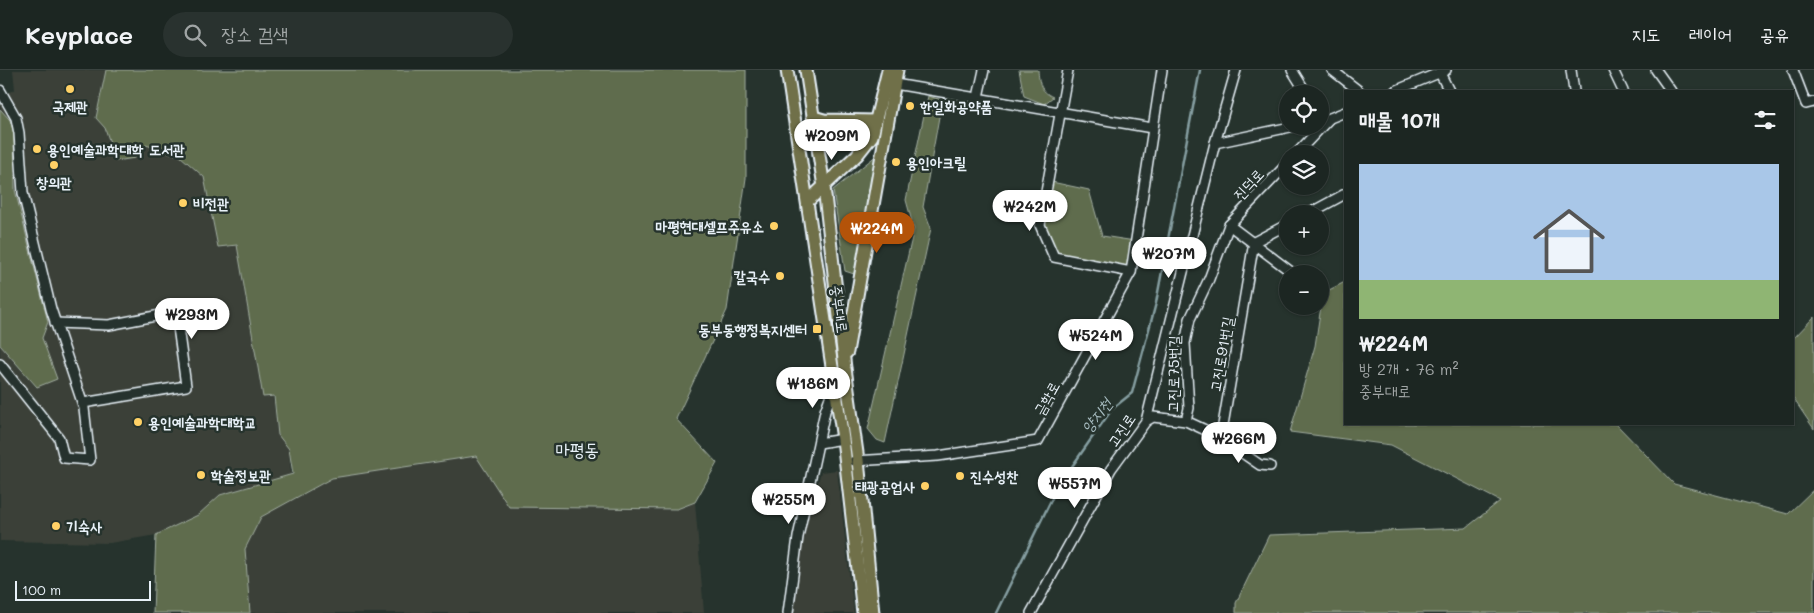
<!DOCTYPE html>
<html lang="ko">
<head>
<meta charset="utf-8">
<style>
  :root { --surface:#1c2622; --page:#29322f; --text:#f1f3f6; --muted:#a0a5a5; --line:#3a4340; --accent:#b45309 }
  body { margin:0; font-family:Mali,"Poor Story",sans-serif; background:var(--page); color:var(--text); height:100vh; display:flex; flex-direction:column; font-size:19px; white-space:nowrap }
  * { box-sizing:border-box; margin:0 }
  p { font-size:16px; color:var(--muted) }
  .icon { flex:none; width:28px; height:28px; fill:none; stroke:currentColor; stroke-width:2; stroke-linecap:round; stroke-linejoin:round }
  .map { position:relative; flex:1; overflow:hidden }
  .drawer { position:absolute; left:1344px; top:20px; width:450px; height:335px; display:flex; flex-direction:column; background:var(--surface); border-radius:0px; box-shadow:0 1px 4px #0004,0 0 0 1px var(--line) }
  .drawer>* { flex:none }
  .fabs { position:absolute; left:1279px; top:15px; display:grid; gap:10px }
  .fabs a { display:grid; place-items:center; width:50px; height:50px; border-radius:50%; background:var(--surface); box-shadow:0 1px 4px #0004,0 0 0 1px var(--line); font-size:25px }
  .scale { position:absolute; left:15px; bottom:12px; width:136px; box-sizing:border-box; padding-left:5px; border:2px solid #e8f1f8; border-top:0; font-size:14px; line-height:18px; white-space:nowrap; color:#e8f1f8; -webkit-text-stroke:4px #26332d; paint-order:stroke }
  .price { position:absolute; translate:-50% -42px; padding:0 11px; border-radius:18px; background:#fff; color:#222; font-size:16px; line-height:32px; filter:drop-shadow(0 1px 2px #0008) }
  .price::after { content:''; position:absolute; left:50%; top:30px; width:15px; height:11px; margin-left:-8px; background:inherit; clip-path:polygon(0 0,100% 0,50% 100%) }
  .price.on { background:var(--accent); color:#fff }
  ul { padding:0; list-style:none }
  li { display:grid; align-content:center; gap:10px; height:265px; padding:0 15px }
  li span { display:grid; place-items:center; height:155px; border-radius:0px; color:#555 }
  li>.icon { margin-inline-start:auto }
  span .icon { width:90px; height:90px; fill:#fffc; stroke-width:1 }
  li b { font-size:21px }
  h2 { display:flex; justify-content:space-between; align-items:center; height:60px; padding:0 15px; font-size:21px }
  header { display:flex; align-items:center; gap:30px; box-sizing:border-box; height:70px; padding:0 25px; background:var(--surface); border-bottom:1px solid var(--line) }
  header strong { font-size:24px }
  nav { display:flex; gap:28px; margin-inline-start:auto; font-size:18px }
  .search { width:350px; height:45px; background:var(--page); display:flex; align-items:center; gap:12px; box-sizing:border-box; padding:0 18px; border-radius:28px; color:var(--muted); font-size:19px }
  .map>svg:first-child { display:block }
  .built { fill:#3b4139 }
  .green { fill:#5e6c4d; stroke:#a3aea2 }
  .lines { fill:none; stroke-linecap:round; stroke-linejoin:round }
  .stream { stroke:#869fa2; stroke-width:2.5 }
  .minor-casing { stroke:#e8f1f8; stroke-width:12 }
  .major-casing { stroke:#e8f1f8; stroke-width:15 }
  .minor { stroke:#26332d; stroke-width:9 }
  .major { stroke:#70704a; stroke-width:11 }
  .poi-dot { fill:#ffd166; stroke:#26332d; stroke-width:2 }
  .labels { text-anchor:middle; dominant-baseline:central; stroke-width:5; stroke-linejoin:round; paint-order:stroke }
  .poi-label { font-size:15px; font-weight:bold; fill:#e8f1f8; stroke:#26332d; text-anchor:start }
  .street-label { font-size:15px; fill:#e8f1f8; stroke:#26332d }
  .water-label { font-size:16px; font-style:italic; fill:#a6bbbf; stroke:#26332d }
  .quarter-label { font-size:18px; fill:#e8f1f8; stroke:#26332d }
</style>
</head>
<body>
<header>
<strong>Keyplace</strong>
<div class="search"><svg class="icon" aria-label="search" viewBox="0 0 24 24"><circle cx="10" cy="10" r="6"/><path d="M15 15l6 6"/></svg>장소 검색</div>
<nav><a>지도</a><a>레이어</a><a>공유</a></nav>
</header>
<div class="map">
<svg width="1814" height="543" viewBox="0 0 1814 543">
  <rect width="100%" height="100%" fill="#26332d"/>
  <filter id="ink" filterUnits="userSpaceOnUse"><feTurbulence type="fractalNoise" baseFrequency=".02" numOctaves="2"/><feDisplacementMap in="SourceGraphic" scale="10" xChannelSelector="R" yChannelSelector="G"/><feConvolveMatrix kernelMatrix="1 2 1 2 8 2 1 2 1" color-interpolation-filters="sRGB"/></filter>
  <g filter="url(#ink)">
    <g class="built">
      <polygon points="13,0 106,0 96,48 105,58 116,90 146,75 180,86 204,107 218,177 237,175 263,326 273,326 278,365 289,379 291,405 220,425 198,445 156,465 110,473 0,471 0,275 36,317 41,268 48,252 15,120 14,63 10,50 0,39 0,27 15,19"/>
      <polygon points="477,386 661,439 677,439 695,432 704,543 250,543 245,479 261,447 332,408"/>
      <polygon points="837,400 854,543 792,543 802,467 821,402"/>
    </g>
    <g class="green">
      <polygon points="106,0 746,0 746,108 727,240 676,349 717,393 695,432 677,439 509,437 476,386 332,408 261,447 245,479 250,543 153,543 156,465 198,445 220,425 293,404 289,379 278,365 274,326 263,327 237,175 218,177 204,107 180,86 146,75 135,88 116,91 105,58 96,48"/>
      <path d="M1019,0H1038C1039,13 1040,21 1053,27L1044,34L1024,26Z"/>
      <polygon points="928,26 942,30 923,137 931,158 885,373 877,370 868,359 914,159 906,130"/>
      <polygon points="0,39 10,50 14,63 15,120 48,252 42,268 57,309 37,317 0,275"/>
      <polygon points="877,85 854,204 845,201 833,120"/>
      <polygon points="1047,111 1089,120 1102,166 1135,171 1131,202 1054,187 1040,155"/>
      <polygon points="1345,212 1345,354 1616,354 1674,414 1788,444 1814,419 1814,543 1236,543 1236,533 1269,465 1466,458 1500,431 1391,375 1290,362 1315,276 1323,223"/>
      <polygon points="1814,247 1814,359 1793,328 1793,269"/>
    </g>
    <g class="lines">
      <polyline class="stream" points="996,543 1057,418 1112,339 1132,323 1156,233 1200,0"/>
      <g class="minor-casing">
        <g id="minor">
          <polyline points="1068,0 1040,155 1054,187 1131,202"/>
          <polyline points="1292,0 1307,24"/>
          <polyline points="1332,0 1359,21"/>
          <polyline points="1571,0 1574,21"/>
          <polyline points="1613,0 1623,21"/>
          <polyline points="1656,0 1671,21"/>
          <polyline points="1793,0 1806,34 1814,32"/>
          <polyline points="1440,3 1449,21"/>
          <polyline points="895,14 1152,58"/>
          <polyline points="0,20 16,48 19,63 23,123 51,239 84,338 90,390 64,388 59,368 0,294"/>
          <polyline points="1395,21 1446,0"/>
          <polyline points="978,27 984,0"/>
          <polyline points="1325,50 1345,42"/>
          <polyline points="1215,73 1295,56"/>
          <polyline points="1296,84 1329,49"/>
          <polyline points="1308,144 1345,124"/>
          <polyline points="1229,155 1294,204"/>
          <polyline points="55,253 109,255 176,242 186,316 83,333"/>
          <polyline points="1146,351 1153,347 1186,351 1189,338 1185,273 1190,249 1209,209 1229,155 1288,93"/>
          <polyline points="1186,351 1216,365 1222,361 1254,172 1288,154"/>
          <polyline points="1216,365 1260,395 1270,396"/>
          <polyline points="819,373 843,369"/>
          <polyline points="854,391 938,386 1038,371 1131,202 1162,0"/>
          <polyline points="788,543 798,467 825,341 834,316"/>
          <polyline points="1031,543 1111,399 1146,351 1215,73 1236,0"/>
        </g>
      </g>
      <g class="major-casing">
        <g id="major">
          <polyline points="787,0 843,369 863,543"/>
          <polyline points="806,0 824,117 845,298 858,390 873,543"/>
          <path d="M813,47C834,63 848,61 873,61"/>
          <polyline points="817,48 824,50 876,51"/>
          <polyline points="808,131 857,85 872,66 888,0"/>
          <polyline points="847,282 897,0"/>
        </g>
      </g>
      <use href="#minor" class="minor"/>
      <use href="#major" class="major"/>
    </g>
  </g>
  <g class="poi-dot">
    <circle cx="70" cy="19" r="5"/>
    <circle cx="910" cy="36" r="5"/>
    <circle cx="37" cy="79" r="5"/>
    <circle cx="896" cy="92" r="5"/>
    <circle cx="54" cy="95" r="5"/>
    <circle cx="183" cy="133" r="5"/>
    <circle cx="774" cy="156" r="5"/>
    <circle cx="780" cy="206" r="5"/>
    <rect x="812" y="254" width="10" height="10" rx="2.5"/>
    <circle cx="138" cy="352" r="5"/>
    <circle cx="201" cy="405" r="5"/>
    <circle cx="960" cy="406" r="5"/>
    <circle cx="925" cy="416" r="5"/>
    <circle cx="56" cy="456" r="5"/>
  </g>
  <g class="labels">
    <g class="poi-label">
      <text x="70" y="36" text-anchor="middle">국제관</text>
      <text x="920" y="36">한일화공약품</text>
      <text x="47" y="79">용인예술과학대학 도서관</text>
      <text x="906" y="92">용인아크릴</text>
      <text x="54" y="112" text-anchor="middle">창의관</text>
      <text x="193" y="133">비전관</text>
      <text x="764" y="156" text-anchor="end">마평현대셀프주유소</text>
      <text x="770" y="206" text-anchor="end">칼국수</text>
      <text x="807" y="259" text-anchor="end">동부동행정복지센터</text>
      <text x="148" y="352">용인예술과학대학교</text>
      <text x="211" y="405">학술정보관</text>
      <text x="970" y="406">진수성찬</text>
      <text x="915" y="416" text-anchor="end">태광공업사</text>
      <text x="66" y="456">기숙사</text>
    </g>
    <g class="street-label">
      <text transform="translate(1248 114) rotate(-47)">진덕로</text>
      <text transform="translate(840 239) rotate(82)">중부대로</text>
      <text transform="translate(1221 284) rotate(-80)">고진로91번길</text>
      <text transform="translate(1173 304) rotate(-89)">고진로75번길</text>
      <text transform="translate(1046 328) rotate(-61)">금학로</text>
      <text transform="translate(1121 360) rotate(-56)">고진로</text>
    </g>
    <g class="water-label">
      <text transform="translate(1096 345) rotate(-52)">양지천</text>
    </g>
    <g class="quarter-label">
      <text x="577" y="379">마평동</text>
    </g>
  </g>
</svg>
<div class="fabs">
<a><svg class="icon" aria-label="locate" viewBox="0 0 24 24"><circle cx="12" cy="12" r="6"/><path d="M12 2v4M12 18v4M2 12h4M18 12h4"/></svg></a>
<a><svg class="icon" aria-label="layers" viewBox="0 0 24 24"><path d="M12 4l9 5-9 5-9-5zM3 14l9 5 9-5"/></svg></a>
<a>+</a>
<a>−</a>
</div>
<div class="scale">100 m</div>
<b class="price" style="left:832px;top:91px">₩209M</b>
<b class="price" style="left:1030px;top:162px">₩242M</b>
<b class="price on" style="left:877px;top:184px">₩224M</b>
<b class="price" style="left:1169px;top:209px">₩207M</b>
<b class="price" style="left:192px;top:270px">₩293M</b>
<b class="price" style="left:1096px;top:291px">₩524M</b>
<b class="price" style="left:813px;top:339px">₩186M</b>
<b class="price" style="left:1239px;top:394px">₩266M</b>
<b class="price" style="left:1075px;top:439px">₩557M</b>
<b class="price" style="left:789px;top:455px">₩255M</b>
<section class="drawer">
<h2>매물 10개<svg class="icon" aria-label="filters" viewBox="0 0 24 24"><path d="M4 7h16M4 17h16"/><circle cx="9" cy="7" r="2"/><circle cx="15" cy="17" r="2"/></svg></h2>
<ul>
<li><span style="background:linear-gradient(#a9c7e8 75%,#8fb573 0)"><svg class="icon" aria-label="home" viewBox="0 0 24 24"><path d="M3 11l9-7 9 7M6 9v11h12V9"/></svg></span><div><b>₩224M</b><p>방 2개 · 76 m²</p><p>중부대로</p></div></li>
</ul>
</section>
</div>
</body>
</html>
